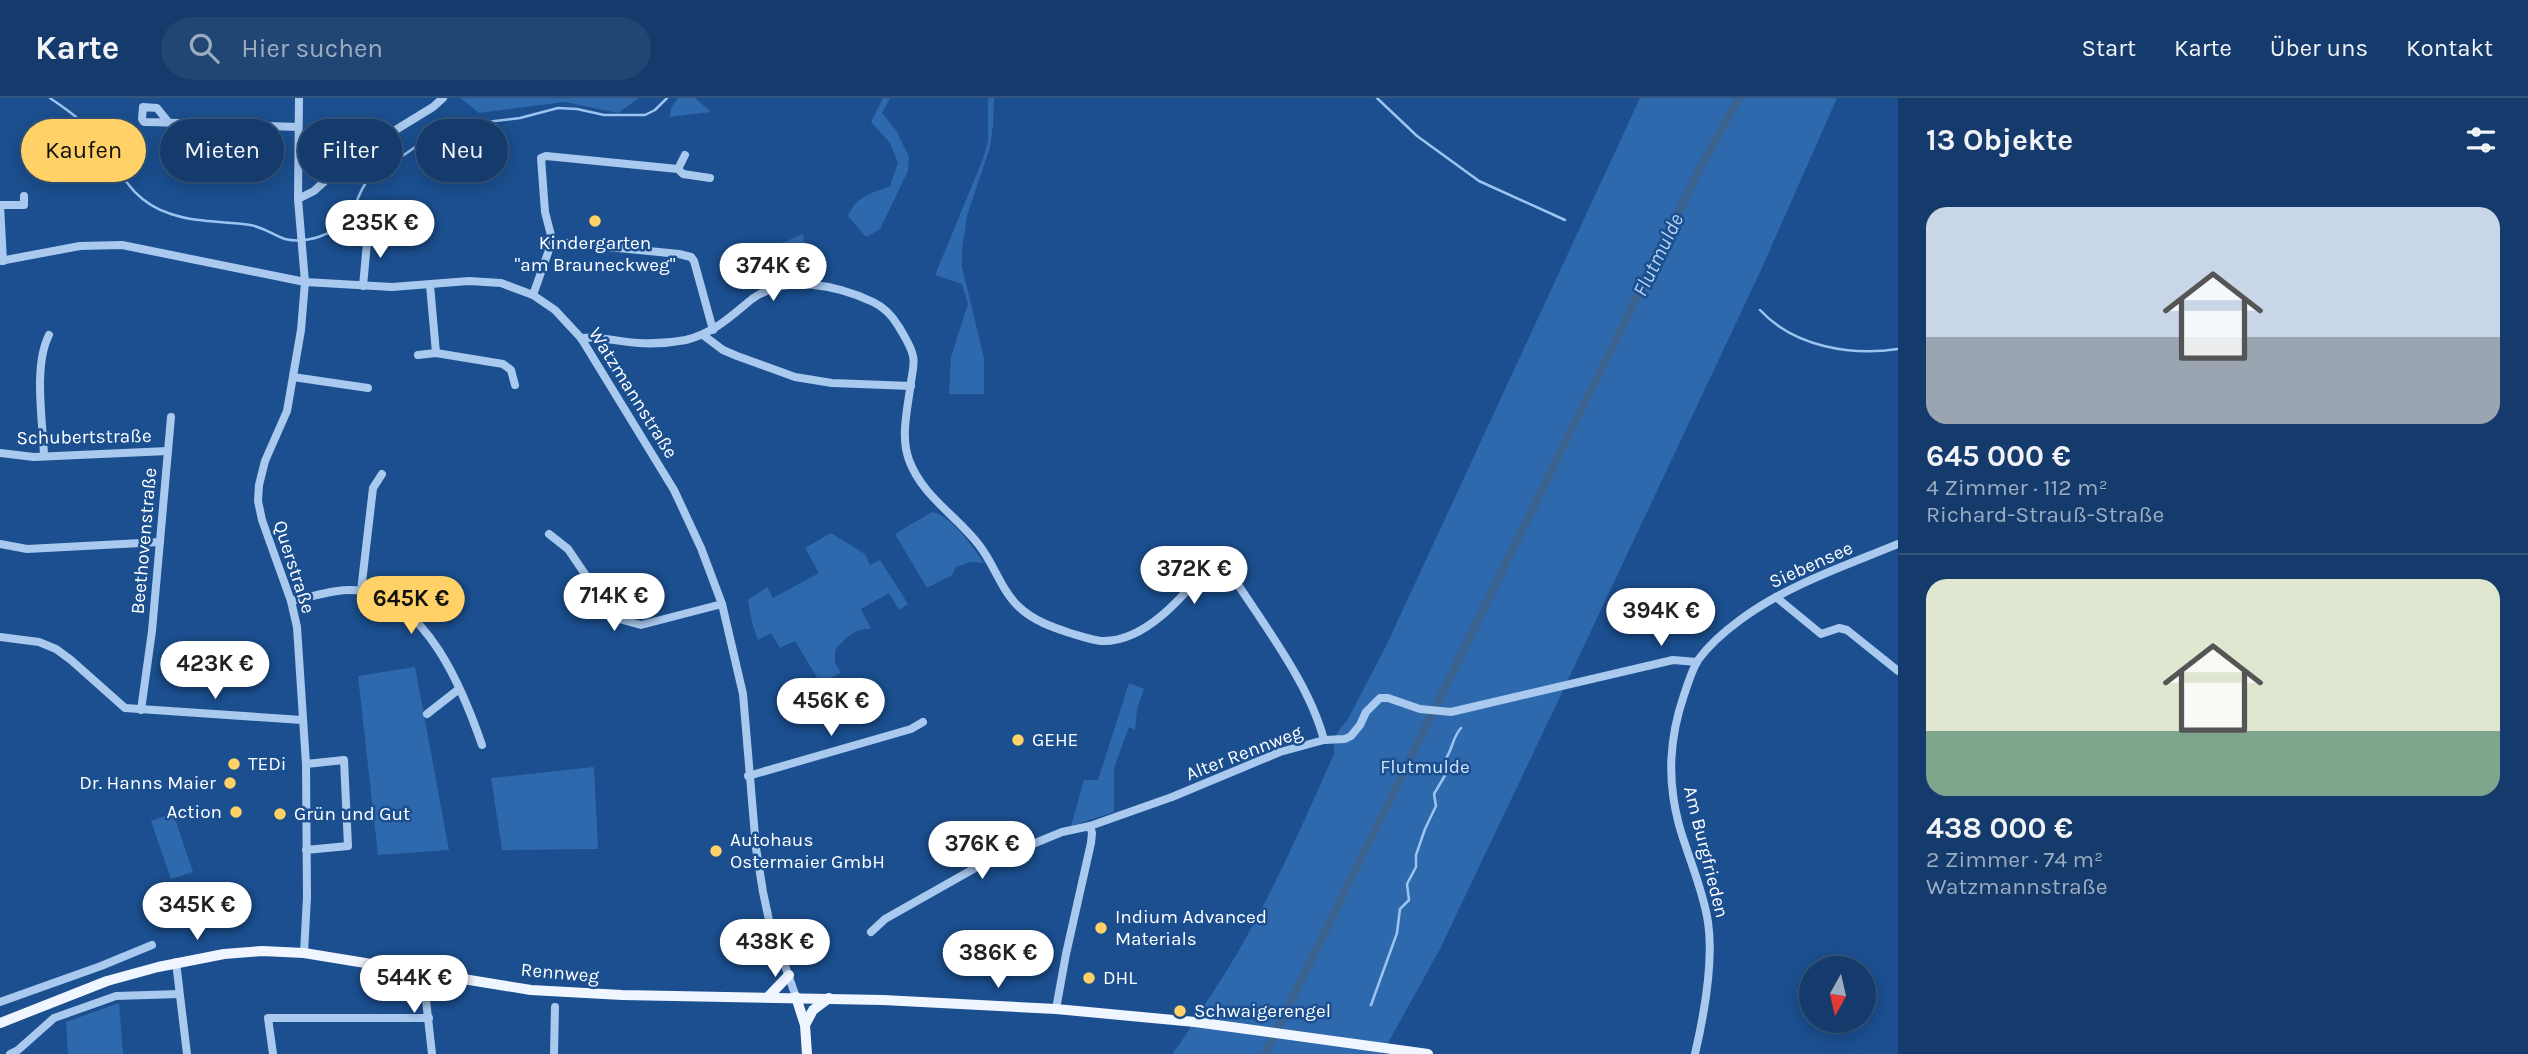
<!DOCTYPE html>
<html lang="de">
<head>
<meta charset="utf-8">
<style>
  :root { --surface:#143b6b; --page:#214673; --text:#f1f3f6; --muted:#9dadc1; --line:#33557e; --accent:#ffd166 }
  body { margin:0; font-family:Karla,sans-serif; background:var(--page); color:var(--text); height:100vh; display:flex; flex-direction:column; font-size:26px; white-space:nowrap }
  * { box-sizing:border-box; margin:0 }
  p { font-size:23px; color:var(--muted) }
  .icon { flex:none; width:38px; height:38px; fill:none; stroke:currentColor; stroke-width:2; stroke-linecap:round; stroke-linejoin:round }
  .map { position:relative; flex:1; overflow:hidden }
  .panel { display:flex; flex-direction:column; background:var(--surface); width:630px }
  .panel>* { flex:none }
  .banner { position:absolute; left:21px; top:21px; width:665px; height:63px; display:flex; gap:14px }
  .needle { width:46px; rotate:188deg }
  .tools { position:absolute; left:1799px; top:858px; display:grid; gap:14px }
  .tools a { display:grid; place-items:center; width:77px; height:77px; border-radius:50%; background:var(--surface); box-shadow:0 4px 18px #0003,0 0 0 2px var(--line); font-size:35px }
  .price { position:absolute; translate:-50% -60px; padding:0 16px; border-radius:24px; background:#fff; color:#222; font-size:23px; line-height:46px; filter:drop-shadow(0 2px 4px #0008) }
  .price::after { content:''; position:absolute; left:50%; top:42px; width:21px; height:16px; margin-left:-10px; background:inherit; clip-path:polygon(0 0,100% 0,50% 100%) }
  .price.selected { background:var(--accent); color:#111 }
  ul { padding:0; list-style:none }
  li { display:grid; align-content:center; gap:14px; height:371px; padding:0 28px }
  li+li { border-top:2px solid var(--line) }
  li span { display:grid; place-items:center; height:217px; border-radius:21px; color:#555 }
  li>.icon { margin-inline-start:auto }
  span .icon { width:126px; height:126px; fill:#fffc; stroke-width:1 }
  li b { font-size:30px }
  h2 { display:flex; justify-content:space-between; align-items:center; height:84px; padding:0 28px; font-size:30px }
  .chip { padding:0 24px; border-radius:32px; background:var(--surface); box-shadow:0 4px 18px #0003,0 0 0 2px var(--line); font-size:24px; line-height:63px }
  .chip.selected { background:var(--accent); color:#111 }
  header { display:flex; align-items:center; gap:42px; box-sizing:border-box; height:98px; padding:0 35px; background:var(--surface); border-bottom:2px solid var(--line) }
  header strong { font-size:33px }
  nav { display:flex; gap:38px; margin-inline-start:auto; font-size:24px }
  .search { width:490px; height:63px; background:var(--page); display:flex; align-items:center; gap:18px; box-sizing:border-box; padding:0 24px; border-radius:38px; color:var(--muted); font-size:26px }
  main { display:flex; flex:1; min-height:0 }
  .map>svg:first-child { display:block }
  .green { fill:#2e69ad }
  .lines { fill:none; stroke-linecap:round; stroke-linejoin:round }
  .stream { stroke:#9cc4f0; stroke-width:2.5 }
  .canal { stroke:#3c6290; stroke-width:8 }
  .minor { stroke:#a9c9ee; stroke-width:8 }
  .major { stroke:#f0f6ff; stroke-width:10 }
  .poi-dot { fill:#ffd166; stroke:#1b4f8f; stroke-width:2.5 }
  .labels { text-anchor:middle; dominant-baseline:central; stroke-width:5; stroke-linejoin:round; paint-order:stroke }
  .poi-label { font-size:19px; fill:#fff; stroke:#1b4f8f; text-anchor:start }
  .street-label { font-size:19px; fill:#fff; stroke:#1b4f8f }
  .park-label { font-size:19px; fill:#cfe3fa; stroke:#1b4f8f }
  .water-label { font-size:21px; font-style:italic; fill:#b5d3f5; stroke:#1b4f8f }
</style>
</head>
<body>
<header>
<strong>Karte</strong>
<div class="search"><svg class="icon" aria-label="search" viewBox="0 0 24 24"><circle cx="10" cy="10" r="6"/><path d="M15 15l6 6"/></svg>Hier suchen</div>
<nav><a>Start</a><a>Karte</a><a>Über uns</a><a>Kontakt</a></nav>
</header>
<main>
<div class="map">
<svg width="1898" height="956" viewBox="0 0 1898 956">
  <rect width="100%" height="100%" fill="#1b4f8f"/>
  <g class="green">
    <polygon points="460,0 639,0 618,15 565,4 479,15"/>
    <polygon points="678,0 695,0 711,14 670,19 671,10"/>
    <path d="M883,0H890L882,15L896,32L909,59L908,73L880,131L866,139L848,118C857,97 871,96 890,88L898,65L890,45L871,24Z"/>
    <polygon points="988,0 994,0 993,27 990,49 967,118 962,152 962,169 984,260 984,296 949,296 951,259 968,206 962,186 935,177 983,61 988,43"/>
    <path d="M1640,0H1837L1761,172L1558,603L1440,851L1382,956H1172C1188,936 1198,915 1213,894C1262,820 1298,737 1334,656V639L1348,621L1386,548Z"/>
    <polygon points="803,136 811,180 768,185 759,155"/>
    <path d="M932,414C951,417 974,450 984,465L971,464L956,469L952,477L927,490L895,436Z"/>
    <path d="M831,435L865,456L870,467L880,462L908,506L899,512L889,495L861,511L871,531C854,530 846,540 835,552V565L841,575C833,579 827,582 818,581L795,543L780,550L771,535L758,542L752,525L748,502L767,489L773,500L819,475L805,450Z"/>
    <polygon points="415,569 449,752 378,757 358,578"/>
    <polygon points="1129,585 1144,591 1137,611 1135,632 1129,629 1114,670 1114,714 1071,728 1084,682 1098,682"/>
    <polygon points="594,669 598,751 502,752 491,680"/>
    <polygon points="173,715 193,774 171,781 151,723"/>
    <polygon points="119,905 123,956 68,956 66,924"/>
  </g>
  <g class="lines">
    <g class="stream">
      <path d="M50,0C64,10 80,20 91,33C118,65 126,102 171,116C197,125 224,123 250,127C263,129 273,137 285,141C305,146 335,137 348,120C357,108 358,94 368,82L444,29L520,20L558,10L577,11L604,17H645L655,12L667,0"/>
      <polyline points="1377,0 1417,38 1479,83 1565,122"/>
      <path d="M1760,212C1794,249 1851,258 1898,251"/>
      <path d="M1371,907L1397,835L1400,811L1409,802L1407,786L1416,769V757L1425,731L1436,708L1434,696L1447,674L1445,662C1453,651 1452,640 1461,630"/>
    </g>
    <polyline class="canal" points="1265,956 1701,68 1739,0"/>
    <g class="minor">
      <polyline points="299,0 298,101 305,184 301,232 287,313 265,363 259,387 258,403 262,422 291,503 297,529 306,666 307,799 304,855"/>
      <path d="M169,25L157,10L143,9L142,21L144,24C158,24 171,25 185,25L298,29"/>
      <polyline points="685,57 678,71 683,76 710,80"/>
      <polyline points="298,101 314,93 350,60 433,9 443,0"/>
      <polyline points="0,107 3,163"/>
      <polyline points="1,107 24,107 24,98"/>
      <polyline points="553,145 545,114 541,60 546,58 678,71"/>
      <polyline points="0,163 80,148 122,147 305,184 392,189 469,183 501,185 533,197 555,212 581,240 674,392 701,450 722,506 743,596 756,750 763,794 769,822 796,899"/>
      <polyline points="430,187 436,255"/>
      <polyline points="363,188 368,134"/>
      <polyline points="533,197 550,149 557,144 679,156 691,159 694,163 713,232"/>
      <polyline points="703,237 723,252 737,258 795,279 832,285 911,288"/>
      <path d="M581,240C601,238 619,244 638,245C654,246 670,245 686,242C714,235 730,219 752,201C786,176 837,187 873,204C884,209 893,219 899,229C904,238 911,248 913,258C915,266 912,276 911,284C908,309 900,338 909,362C922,398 957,418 979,447C994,466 1001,492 1019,509C1034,523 1052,529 1070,535C1080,538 1091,542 1101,543C1145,545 1185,497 1209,466L1213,463L1221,466L1233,479C1264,527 1310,587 1324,642"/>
      <polyline points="418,257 436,255 503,266 511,272 515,287"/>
      <polyline points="293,279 368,290"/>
      <polyline points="0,355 34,359 168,353"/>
      <path d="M44,358C43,324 33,268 49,237"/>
      <polyline points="549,436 568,451 610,513 619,521 641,527 722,506"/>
      <polyline points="0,446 27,451 160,444"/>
      <polyline points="361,493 373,390 382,376"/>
      <polyline points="1776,499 1821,536 1839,530 1847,532 1898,573"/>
      <path d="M291,503C313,499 338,489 361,493C427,502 463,592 482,647"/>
      <polyline points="0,539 39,544 56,551 71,562 125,610 302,622"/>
      <polyline points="141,612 152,533 171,319"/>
      <polyline points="427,616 459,591"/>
      <polyline points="306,666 344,662 348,748 306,752"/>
      <polyline points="748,678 911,631 923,624"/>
      <polyline points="871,834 885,821 977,769 1062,734 1090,728 1172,699 1280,654 1324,642 1345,641 1351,638 1360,627 1366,614 1380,600 1388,600 1420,611 1451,614 1673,562 1697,564"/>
      <polyline points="176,864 187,956"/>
      <polyline points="423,875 432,956"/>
      <polyline points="0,904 101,868 152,847"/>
      <polyline points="1056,911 1066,856 1091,745 1092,735 1090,728"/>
      <polyline points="10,956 18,952 54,920 116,898 179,896"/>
      <polyline points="273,956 268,920 429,920"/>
      <polyline points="554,956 555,909"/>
      <path d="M1695,956C1704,917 1714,864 1708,824C1703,791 1688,759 1679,727C1667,682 1669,641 1684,597C1688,585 1692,572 1698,562C1709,547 1725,533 1740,522C1787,487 1845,468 1898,446"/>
    </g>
    <g class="major">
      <polyline points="768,899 789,877"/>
      <polyline points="796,899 805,927 807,956"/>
      <polyline points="0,925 107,883 158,869 224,856 262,853 304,855 531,892 622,897 883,902 1056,911 1195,924 1428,956"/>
      <polyline points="805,927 813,912 829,900"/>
    </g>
  </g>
  <g class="poi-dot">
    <circle cx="595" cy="123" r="7"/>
    <circle cx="1018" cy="642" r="7"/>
    <circle cx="234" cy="666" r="7"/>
    <circle cx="230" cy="685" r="7"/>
    <circle cx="236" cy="714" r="7"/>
    <circle cx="280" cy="716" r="7"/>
    <circle cx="716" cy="753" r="7"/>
    <circle cx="1101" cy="830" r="7"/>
    <circle cx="1089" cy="880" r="7"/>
    <circle cx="1180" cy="913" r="7"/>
  </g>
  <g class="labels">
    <g class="poi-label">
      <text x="595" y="145" text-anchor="middle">Kindergarten<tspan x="595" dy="22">"am Brauneckweg"</tspan></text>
      <text x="1032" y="642">GEHE</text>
      <text x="248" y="666">TEDi</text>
      <text x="216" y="685" text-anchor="end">Dr. Hanns Maier</text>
      <text x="222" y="714" text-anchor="end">Action</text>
      <text x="294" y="716">Grün und Gut</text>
      <text x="730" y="742">Autohaus<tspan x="730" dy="22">Ostermaier GmbH</tspan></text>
      <text x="1115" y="819">Indium Advanced<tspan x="1115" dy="22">Materials</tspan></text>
      <text x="1103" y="880">DHL</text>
      <text x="1194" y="913">Schwaigerengel</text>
    </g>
    <g class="street-label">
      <text transform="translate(633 295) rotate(58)">Watzmannstraße</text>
      <text transform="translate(84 339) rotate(-1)">Schubertstraße</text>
      <text transform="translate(144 443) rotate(-85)">Beethovenstraße</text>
      <text transform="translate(1811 467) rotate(-24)">Siebensee</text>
      <text transform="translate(294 469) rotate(72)">Querstraße</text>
      <text transform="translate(1244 655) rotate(-21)">Alter Rennweg</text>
      <text transform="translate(1706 754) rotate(76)">Am Burgfrieden</text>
      <text transform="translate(560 875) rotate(5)">Rennweg</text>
    </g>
    <g class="park-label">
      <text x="1425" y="669">Flutmulde</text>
    </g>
    <g class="water-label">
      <text transform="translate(1658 157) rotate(-64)">Flutmulde</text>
    </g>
  </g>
</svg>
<div class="tools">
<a><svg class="needle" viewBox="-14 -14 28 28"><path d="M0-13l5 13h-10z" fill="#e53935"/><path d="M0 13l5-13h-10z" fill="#9dadc1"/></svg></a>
</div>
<b class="price" style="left:380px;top:162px">235K €</b>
<b class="price" style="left:773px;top:205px">374K €</b>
<b class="price" style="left:1194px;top:508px">372K €</b>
<b class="price" style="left:614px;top:535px">714K €</b>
<b class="price selected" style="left:411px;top:538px">645K €</b>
<b class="price" style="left:1661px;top:550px">394K €</b>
<b class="price" style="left:215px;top:603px">423K €</b>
<b class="price" style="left:831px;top:640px">456K €</b>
<b class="price" style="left:982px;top:783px">376K €</b>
<b class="price" style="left:197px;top:844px">345K €</b>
<b class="price" style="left:775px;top:881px">438K €</b>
<b class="price" style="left:998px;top:892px">386K €</b>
<b class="price" style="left:414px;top:917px">544K €</b>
<div class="banner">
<a class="chip selected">Kaufen</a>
<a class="chip">Mieten</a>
<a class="chip">Filter</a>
<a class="chip">Neu</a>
</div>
</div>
<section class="panel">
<h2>13 Objekte<svg class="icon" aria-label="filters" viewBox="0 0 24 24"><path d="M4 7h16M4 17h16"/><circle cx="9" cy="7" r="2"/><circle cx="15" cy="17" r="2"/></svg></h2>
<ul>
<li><span style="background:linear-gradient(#c9d6e8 60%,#9aa5b1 0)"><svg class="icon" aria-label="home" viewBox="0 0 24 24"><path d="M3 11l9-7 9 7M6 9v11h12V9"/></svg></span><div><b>645 000 €</b><p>4 Zimmer · 112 m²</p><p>Richard-Strauß-Straße</p></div></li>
<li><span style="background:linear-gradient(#dfe7d0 70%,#7fa58c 0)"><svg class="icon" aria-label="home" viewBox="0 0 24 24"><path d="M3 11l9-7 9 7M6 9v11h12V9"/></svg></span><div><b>438 000 €</b><p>2 Zimmer · 74 m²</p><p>Watzmannstraße</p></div></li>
</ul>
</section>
</main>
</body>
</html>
